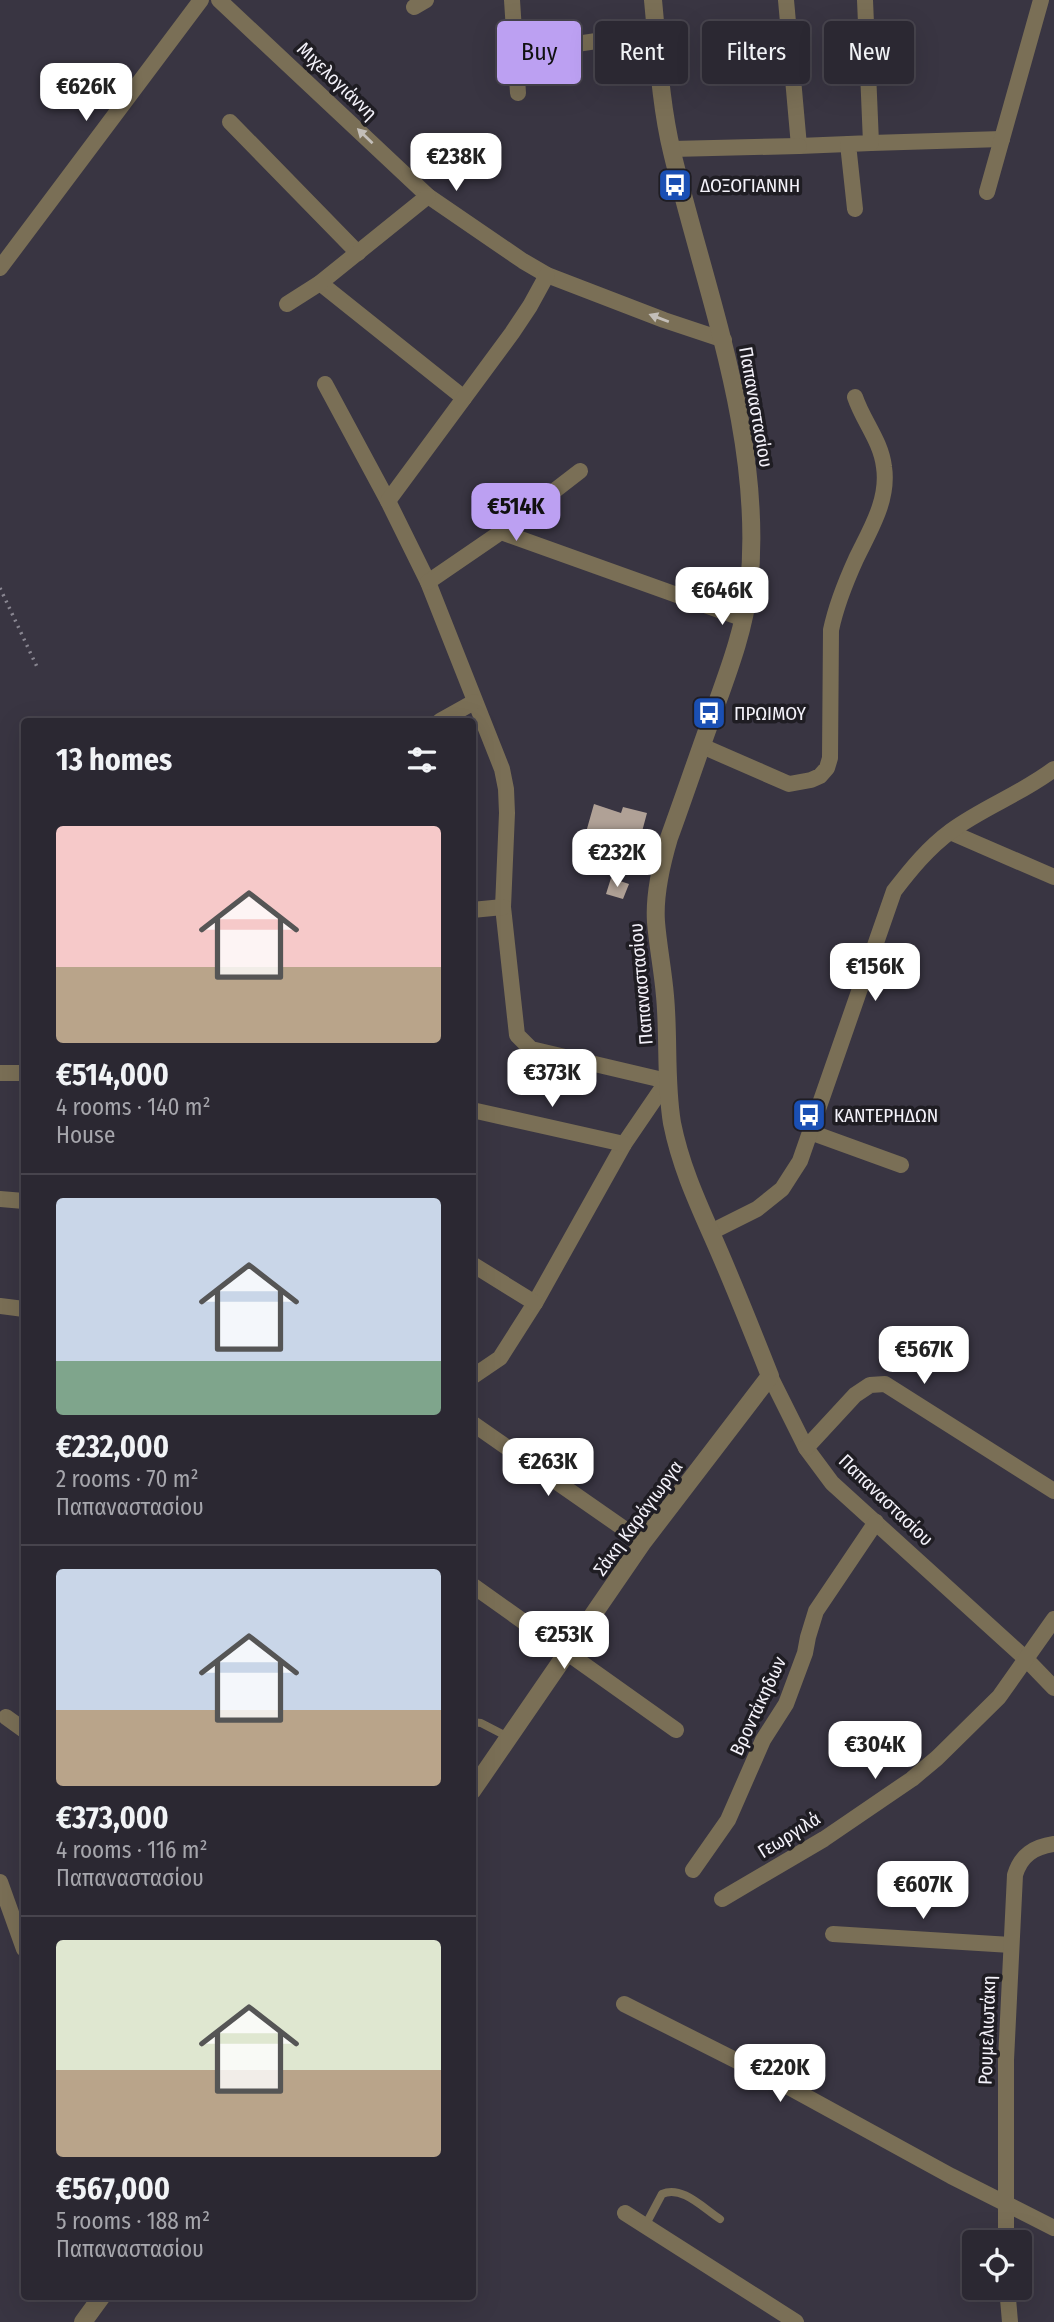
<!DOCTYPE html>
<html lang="en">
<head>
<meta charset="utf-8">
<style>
  :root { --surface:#2b2832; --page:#33303a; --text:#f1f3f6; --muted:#a6a6ac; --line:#47444d; --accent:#bca0f2 }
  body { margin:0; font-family:"Fira Sans Condensed",sans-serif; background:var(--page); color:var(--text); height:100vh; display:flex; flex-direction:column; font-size:26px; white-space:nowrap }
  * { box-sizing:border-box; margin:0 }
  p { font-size:23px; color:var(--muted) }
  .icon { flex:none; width:38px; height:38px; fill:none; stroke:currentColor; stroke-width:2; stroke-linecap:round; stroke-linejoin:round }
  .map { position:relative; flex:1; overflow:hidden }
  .sheet { position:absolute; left:21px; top:718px; width:455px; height:1582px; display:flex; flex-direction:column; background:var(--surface); border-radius:7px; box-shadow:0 7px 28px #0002,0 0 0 2px var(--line) }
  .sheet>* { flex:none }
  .top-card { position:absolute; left:497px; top:21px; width:452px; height:63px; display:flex; gap:14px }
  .fabs { position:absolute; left:962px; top:2230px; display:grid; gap:14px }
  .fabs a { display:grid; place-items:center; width:70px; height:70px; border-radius:7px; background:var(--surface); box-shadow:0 7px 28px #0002,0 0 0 2px var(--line); font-size:35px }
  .price { position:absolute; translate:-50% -60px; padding:0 16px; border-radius:14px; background:#fff; color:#222; font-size:23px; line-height:46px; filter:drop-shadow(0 2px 4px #0008) }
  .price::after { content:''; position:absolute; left:50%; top:42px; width:21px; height:16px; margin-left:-10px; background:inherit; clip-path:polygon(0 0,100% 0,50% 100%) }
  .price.selected { background:var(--accent); color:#111 }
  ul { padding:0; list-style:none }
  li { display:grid; align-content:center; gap:14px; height:371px; padding:0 35px }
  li+li { border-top:2px solid var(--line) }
  li span { display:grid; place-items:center; height:217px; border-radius:7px; color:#555 }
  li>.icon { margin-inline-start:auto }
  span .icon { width:126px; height:126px; fill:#fffc; stroke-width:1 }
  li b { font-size:30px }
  h2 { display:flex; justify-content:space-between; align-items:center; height:84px; padding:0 35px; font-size:30px }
  .pill { padding:0 24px; border-radius:7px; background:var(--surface); box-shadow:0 7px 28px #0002,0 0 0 2px var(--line); font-size:24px; line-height:63px }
  .pill.selected { background:var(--accent); color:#111 }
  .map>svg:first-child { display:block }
  .building { fill:#b0a196 }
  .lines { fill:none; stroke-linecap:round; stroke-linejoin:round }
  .path { stroke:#898691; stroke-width:3.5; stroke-dasharray:2 5; stroke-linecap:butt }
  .service { stroke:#7a6f56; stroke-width:8 }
  .minor { stroke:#7a6f56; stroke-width:16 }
  .tertiary { stroke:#7a6f56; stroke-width:18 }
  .oneway { fill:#c3beb8 }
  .labels { text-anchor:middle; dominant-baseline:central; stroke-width:7; stroke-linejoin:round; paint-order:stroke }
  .street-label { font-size:19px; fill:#f4f2fa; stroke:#1f1d23 }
  .poi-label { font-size:19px; fill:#f4f2fa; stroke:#1f1d23; text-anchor:start }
</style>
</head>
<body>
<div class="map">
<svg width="1054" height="2322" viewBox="0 0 1054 2322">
  <rect width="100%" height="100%" fill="#393542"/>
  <g class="building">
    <polygon points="594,804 621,813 623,807 647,813 636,854 611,847 605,871 577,864"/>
    <polygon points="611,878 629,884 623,899 606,894"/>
  </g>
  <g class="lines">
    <polyline class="path" points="0,588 38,669"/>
    <g class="service">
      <polyline points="472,1722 481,1723 510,1738"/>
      <path d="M645,2226L662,2194C682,2185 703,2208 720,2219"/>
    </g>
    <g class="minor">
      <polyline points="219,0 428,196 523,261 547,275 664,320 724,340"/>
      <polyline points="512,0 518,93"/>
      <polyline points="786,0 799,146 848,144"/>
      <polyline points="414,7 426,0"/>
      <polyline points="517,53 656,32"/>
      <polyline points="230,122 358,253"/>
      <polyline points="871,143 1002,139"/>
      <polyline points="672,149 799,146"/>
      <polyline points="987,192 1041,0"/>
      <polyline points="855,209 848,144 871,143 865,0"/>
      <polyline points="0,268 201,0"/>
      <polyline points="320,283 464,398"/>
      <polyline points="287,304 320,283 428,196"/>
      <polyline points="325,384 388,501 428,582 502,769 506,789 507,813 503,907 517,1035 531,1049 667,1081 624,1144 535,1303 500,1358 472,1377"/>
      <polyline points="388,501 512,333 530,306 547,275"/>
      <polyline points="501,532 744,619"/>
      <polyline points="428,582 501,532 580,471"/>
      <polyline points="440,721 474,702"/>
      <path d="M702,746L789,784L811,780L820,776L827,768L830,758L831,630C836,606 846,581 856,559C870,530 889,500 884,467C881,441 863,421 855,397"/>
      <polyline points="950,832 1054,877"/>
      <polyline points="472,910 503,907"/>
      <polyline points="0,1073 24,1073"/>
      <polyline points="472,1110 624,1144"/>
      <polyline points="810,1132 901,1165"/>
      <polyline points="0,1199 24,1201"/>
      <path d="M711,1232L757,1209L782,1189L800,1161L894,891C911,869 928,848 951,831C984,807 1021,794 1054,769"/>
      <polyline points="472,1264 535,1303"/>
      <polyline points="0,1306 24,1309"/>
      <polyline points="770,1376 806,1448 832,1483 1026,1659 1054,1688"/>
      <polyline points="472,1423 643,1542"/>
      <polyline points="806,1448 855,1395 870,1385 885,1384 1054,1491"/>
      <polyline points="472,1585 676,1730"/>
      <polyline points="6,1717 24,1730"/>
      <polyline points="693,1870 728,1820 763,1740 786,1704 805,1653 808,1637 816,1611 876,1522"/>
      <polyline points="0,1882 24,1949"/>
      <polyline points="722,1899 824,1839 912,1779 937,1758 999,1697 1054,1619"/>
      <polyline points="833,1934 1011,1945"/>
      <polyline points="624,2004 785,2085 951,2176 1054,2228"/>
      <polyline points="625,2213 796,2322"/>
      <path d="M1006,2242V2060L1015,1875C1021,1855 1034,1847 1054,1844"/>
      <polyline points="1007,2287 1010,2322"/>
    </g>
    <g class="tertiary">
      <path d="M472,1791L643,1542L770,1376C751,1328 732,1280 711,1233C695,1197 680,1163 672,1123C665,1081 669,1038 665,996C663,971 658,947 656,922C654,894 661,865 669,838C684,797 698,755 713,714C728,672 744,631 749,587C764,438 706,294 672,152C660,102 658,51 653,0"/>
      <polyline points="83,2322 102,2296"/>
    </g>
  </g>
  <defs><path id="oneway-solid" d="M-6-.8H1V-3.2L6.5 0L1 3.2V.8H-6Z" transform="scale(1.75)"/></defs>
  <g class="oneway">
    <use href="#oneway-solid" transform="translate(365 136) rotate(-136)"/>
    <use href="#oneway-solid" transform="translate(659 318) rotate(-159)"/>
  </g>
  <defs>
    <g id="bus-square" transform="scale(1.75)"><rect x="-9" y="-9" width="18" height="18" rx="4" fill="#1a4fb4" stroke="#1f1d23"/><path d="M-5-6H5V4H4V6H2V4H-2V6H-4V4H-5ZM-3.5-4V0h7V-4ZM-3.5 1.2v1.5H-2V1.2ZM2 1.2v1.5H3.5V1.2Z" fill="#fff"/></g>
  </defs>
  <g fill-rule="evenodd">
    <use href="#bus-square" x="675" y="185"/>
    <use href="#bus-square" x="709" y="713"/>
    <use href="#bus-square" x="809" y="1115"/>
  </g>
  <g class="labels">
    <g class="street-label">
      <text transform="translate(337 81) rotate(44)">Μιχελογιάννη</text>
      <text transform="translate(756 407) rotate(80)">Παπαναστασίου</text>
      <text transform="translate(641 984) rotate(-95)">Παπαναστασίου</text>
      <text transform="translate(886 1500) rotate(44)">Παπαναστασίου</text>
      <text transform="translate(638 1518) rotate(-54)">Σάκη Καράγιωργα</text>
      <text transform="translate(758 1706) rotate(-65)">Βροντάκηδων</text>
      <text transform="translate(789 1835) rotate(-32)">Γεωργιλά</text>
      <text transform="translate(987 2030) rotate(-88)">Ρουμελιωτάκη</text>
    </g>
    <g class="poi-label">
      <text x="700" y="185">ΔΟΞΟΓΙΑΝΝΗ</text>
      <text x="734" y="713">ΠΡΩΙΜΟΥ</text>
      <text x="834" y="1115">ΚΑΝΤΕΡΗΔΩΝ</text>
    </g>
  </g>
</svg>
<div class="fabs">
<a><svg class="icon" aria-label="locate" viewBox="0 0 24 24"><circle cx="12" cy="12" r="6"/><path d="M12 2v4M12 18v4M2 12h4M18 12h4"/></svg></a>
</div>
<b class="price" style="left:86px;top:123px">€626K</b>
<b class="price" style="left:456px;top:193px">€238K</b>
<b class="price selected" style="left:516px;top:543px">€514K</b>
<b class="price" style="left:722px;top:627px">€646K</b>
<b class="price" style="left:617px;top:889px">€232K</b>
<b class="price" style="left:875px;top:1003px">€156K</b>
<b class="price" style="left:552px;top:1109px">€373K</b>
<b class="price" style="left:924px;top:1386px">€567K</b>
<b class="price" style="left:548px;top:1498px">€263K</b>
<b class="price" style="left:564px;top:1671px">€253K</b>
<b class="price" style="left:875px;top:1781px">€304K</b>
<b class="price" style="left:923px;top:1921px">€607K</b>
<b class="price" style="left:780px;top:2104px">€220K</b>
<div class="top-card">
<a class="pill selected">Buy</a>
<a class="pill">Rent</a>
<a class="pill">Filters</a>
<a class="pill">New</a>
</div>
<section class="sheet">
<h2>13 homes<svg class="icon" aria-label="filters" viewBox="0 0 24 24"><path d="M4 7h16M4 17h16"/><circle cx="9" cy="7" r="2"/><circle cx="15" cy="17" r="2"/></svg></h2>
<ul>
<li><span style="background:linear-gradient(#f6c9c9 65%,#b9a48a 0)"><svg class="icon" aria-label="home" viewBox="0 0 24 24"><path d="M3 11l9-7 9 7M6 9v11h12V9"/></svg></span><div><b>€514,000</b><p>4 rooms · 140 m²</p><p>House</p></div></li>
<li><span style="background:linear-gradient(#c9d6e8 75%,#7fa58c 0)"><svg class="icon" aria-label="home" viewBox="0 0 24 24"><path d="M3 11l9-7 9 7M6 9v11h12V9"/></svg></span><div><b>€232,000</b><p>2 rooms · 70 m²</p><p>Παπαναστασίου</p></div></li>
<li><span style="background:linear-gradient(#c9d6e8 65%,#b9a48a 0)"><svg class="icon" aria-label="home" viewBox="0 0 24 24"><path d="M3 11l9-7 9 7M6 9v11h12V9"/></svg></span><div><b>€373,000</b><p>4 rooms · 116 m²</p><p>Παπαναστασίου</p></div></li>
<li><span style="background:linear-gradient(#dfe7d0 60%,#b9a48a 0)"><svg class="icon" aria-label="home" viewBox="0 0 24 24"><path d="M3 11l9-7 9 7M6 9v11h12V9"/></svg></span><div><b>€567,000</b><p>5 rooms · 188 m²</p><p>Παπαναστασίου</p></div></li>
</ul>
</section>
</div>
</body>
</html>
